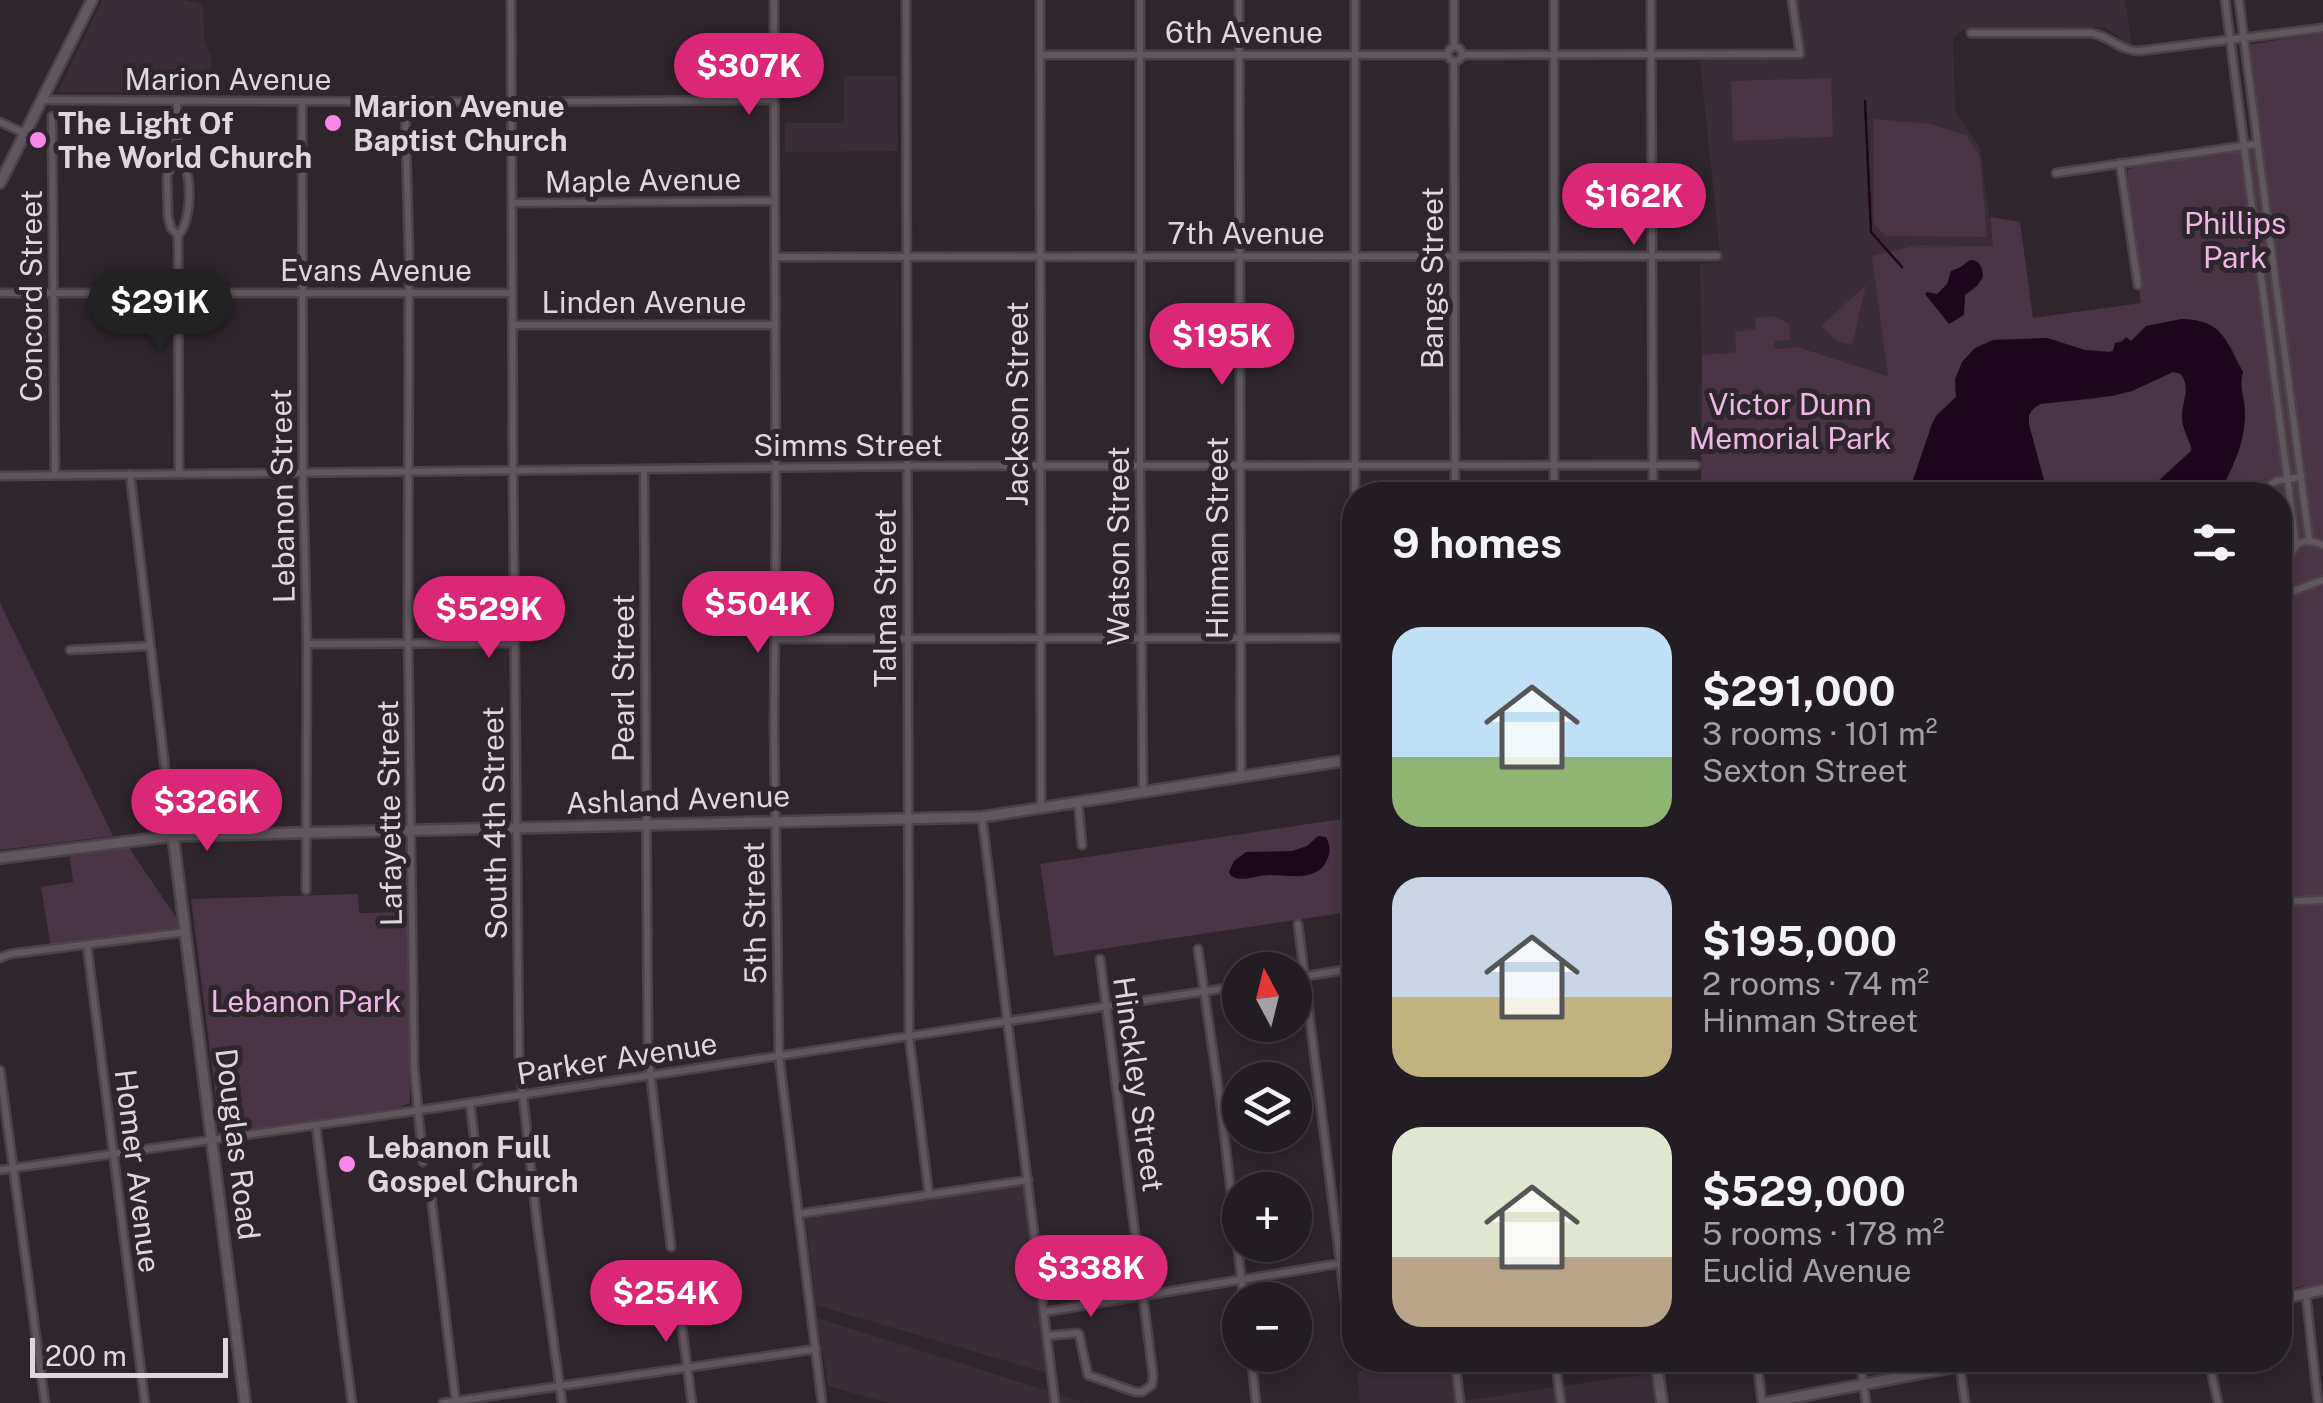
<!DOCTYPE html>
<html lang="en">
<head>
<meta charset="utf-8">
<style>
  :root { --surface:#231c22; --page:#2b252a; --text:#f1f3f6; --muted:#a3a1a5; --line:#403a40; --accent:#db2777 }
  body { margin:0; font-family:"Public Sans",sans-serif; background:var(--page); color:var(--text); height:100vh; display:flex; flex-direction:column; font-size:38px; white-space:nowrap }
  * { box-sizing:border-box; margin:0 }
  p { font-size:32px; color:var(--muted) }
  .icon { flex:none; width:55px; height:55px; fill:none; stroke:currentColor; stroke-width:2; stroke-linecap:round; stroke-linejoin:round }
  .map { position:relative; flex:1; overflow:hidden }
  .side { position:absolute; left:1342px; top:482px; width:950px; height:890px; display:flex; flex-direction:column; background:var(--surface); border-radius:40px; box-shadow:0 5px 15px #0003,0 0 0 2px var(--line) }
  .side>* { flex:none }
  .needle { width:65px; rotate:353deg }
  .buttons { position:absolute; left:1222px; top:952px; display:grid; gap:20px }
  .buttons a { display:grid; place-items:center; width:90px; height:90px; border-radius:50%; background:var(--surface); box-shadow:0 5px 15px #0003,0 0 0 2px var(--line); font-size:50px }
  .scale { position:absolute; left:30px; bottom:25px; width:198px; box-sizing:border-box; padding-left:10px; border:5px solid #ded8dd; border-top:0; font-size:28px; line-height:35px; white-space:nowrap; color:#ded8dd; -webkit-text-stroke:8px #2f262d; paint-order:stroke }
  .price { position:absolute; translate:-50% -85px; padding:0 22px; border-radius:35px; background:var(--accent); color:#fff; font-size:32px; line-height:65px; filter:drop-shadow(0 2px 5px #0008) }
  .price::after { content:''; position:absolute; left:50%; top:60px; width:30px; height:22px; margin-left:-15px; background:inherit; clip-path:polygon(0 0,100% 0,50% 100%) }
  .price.on { background:#222; color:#fff }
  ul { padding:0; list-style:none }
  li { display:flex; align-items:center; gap:30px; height:250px; padding:0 50px }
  li span { display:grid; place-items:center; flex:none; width:280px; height:200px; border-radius:30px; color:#555 }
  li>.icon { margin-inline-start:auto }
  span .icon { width:120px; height:120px; fill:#fffc; stroke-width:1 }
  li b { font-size:42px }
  h2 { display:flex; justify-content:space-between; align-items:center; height:120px; padding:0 50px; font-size:42px }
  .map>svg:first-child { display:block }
  .built { fill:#3b2d38 }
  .green { fill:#4a3446 }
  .water { fill:#1e051b }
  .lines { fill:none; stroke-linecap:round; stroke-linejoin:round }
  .stream { stroke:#1e051b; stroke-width:2.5 }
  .street-casing { stroke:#4b4349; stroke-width:11 }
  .secondary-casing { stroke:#4b4349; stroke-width:14 }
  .street { stroke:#61575f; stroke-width:6 }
  .secondary { stroke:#61575f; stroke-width:9 }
  .poi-dot { fill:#f988e9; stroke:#2f262d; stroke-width:4 }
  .labels { text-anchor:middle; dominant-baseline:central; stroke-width:10; stroke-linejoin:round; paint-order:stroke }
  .street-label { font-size:30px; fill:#ded8dd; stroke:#2f262d }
  .poi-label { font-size:30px; font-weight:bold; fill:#ded8dd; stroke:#2f262d; text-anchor:start }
  .park-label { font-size:30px; fill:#eeb6e4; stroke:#2f262d }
</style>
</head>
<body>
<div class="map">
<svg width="2323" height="1403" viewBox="0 0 2323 1403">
  <rect width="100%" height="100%" fill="#2f262d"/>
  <g class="built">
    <polygon points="102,0 185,0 203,5 204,41 211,57 210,92 62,92 59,90"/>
    <polygon points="1796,0 2125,0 2132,48 2105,27 1963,30 1953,37 1955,112 1980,148 1993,246 1918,245 1889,376 1798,347 1702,355 1700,264 1721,263 1700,60 1802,58"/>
    <polygon points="844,76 897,76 898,151 785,152 785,123 844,123"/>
    <polygon points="1024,1185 1047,1373 816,1305 806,1219"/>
    <polygon points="817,1318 1086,1403 889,1403 828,1386"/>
    <polygon points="1446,1360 1457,1360 1463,1401 1652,1373 1657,1403 1360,1403 1357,1371"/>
  </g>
  <g class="green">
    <path d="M2323,33V1289L2306,1294L2304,1286L2280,1291V495H2218C2233,468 2244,443 2245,412C2246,398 2238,386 2243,372L2232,349L2217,329L2182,319L2146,326L2131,342L2128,338L2115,343L2113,351L2110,352L2085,350L2047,338L1993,340L1955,386L1956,397L1936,416L1932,424L1908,495H1701L1702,355L1736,352L1735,332L1756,329L1755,318L1773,316L1789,324L1790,340L1775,341L1774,349L1798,347L1888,376L1872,256L1918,245L1993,246L1990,217L2020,222L2033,318L2141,303L2127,188L2128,170L2140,164L2260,148L2247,48L2252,44Z"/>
    <polygon points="1831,78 1833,137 1733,141 1731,81"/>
    <polygon points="1873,119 1931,124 1966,135 1980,157 1987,237 1885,236 1874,224"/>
    <polygon points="1866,285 1852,345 1837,341 1821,326"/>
    <polygon points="2173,372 2181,374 2186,381 2188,393 2184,399 2191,445 2190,454 2143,495 2048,495 2029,425 2029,415 2033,408 2039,404 2092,399 2132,391"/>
    <polygon points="0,603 113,836 0,850"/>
    <polygon points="1355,817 1355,911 1054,956 1040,864"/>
    <polygon points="125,842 186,932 51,949 41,887 73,882 69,849"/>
    <polygon points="358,894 359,913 407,912 410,1103 401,1107 222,1135 220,1131 191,899"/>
  </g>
  <g class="water">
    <path d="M1970,260C1980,259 1983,269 1983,277L1977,286L1965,295L1964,315L1949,324L1925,294L1927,292L1937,294L1947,284L1951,271L1959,268Z"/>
    <path d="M2182,319C2225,320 2225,342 2243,372C2238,387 2246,403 2245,420C2243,448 2231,471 2218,495H2143L2192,450C2190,442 2185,434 2183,425C2178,405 2193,392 2181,374L2173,372L2132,391L2112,396L2040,404L2033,409L2029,415V425L2048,495H1908L1932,424L1936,416L1956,397L1955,379L1962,362L1975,348L1993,340L2047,338L2085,350L2110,352L2113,351L2115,343L2122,342L2126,337L2131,341L2146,326Z"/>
    <path d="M1318,836L1326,837C1330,845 1331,851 1327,860C1318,882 1289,875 1270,875C1255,875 1243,883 1231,876L1229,872L1234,861L1246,852L1292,851L1307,846Z"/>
  </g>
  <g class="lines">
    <polyline class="stream" points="1865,101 1871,232 1902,267"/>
    <g class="street-casing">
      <g id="street">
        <polyline points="511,0 513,479 519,1060 537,1223 562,1403"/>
        <polyline points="774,0 776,518 774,725 779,1056 822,1403"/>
        <polyline points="906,0 909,1036 929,1195"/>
        <polyline points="1040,0 1041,808"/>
        <polyline points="1140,0 1140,466 1143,792"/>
        <polyline points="1239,0 1241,777"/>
        <polyline points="1355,0 1355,723"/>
        <polyline points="1651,0 1653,495"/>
        <polyline points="2225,0 2296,545"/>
        <polyline points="2239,0 2309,539"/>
        <path d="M1971,33H2091C2110,36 2120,51 2139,51L2323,28"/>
        <polyline points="1454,46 1454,0"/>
        <circle cx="1455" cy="54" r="7"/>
        <polyline points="1040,55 1447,55"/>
        <polyline points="1463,55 1800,54 1792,0"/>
        <polyline points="1454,61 1455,495"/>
        <polyline points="43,100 511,102 774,100"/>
        <polyline points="302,101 303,482 307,644 306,890"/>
        <polyline points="177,102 177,158 167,175 168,217 171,228 178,235"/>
        <polyline points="405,102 409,254 408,634 414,1067 423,1162"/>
        <polyline points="52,116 55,474"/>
        <polyline points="0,122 24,133"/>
        <path d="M177,158C182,163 185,164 187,172C191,188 190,224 178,235L179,474"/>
        <polyline points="2120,163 2138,285"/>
        <polyline points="2056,173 2257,144"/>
        <polyline points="512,203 774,201"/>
        <polyline points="775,257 1717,256"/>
        <polyline points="0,293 512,293"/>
        <polyline points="513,325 774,325"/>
        <polyline points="644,469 648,1054 671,1247"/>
        <polyline points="130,474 173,836"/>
        <polyline points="0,476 916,466 1696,465"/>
        <polyline points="1554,495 1554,0"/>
        <polyline points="2255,495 2276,481 2301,477"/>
        <path d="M2280,573C2294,552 2292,533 2323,545"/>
        <polyline points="2280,596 2323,580"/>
        <polyline points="776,639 1355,638"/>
        <polyline points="307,644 515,643"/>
        <polyline points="70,650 150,646"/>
        <polyline points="1078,802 1082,845"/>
        <polyline points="982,817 1055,1403"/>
        <polyline points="2280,902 2323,900"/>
        <polyline points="1298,924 1348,1325"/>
        <polyline points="87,945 145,1403"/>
        <polyline points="1198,949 1220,1100 1244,1300"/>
        <polyline points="0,958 10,954 185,932"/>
        <polyline points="1295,978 1355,968"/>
        <polyline points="0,1070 45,1403"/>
        <polyline points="470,1103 478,1169"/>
        <polyline points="316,1126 352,1403"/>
        <polyline points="0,1170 435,1108 1240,986"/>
        <polyline points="431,1196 456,1403"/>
        <polyline points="799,1214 1028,1180"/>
        <polyline points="676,1283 692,1403"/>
        <polyline points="2306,1294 2318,1403"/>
        <polyline points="1044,1312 1355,1261"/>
        <polyline points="1047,1336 1077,1333 1079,1334 1088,1375 1135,1392 1142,1392 1152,1385 1153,1375 1100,959"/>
        <polyline points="1251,1355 1256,1403"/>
        <polyline points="1455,1360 1460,1403"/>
        <polyline points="1555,1360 1561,1403"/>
        <polyline points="1757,1360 1762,1403"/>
        <polyline points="1860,1360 1866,1403"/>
        <polyline points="1959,1360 1965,1403"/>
        <polyline points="2209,1360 2218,1403"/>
        <polyline points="443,1403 816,1349"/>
      </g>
    </g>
    <g class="secondary-casing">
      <g id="secondary">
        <polyline points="0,183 92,0"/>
        <polyline points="173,836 245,1403"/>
        <polyline points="0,858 173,836 982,817 1355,759"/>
        <polyline points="2280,1299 2323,1290"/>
        <polyline points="1656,1360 1662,1403"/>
        <polyline points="1765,1403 1991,1360"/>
      </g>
    </g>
    <use href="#street" class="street"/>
    <use href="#secondary" class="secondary"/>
  </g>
  <g class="poi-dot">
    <circle cx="333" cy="123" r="10"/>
    <circle cx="38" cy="140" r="10"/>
    <circle cx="347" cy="1164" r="10"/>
  </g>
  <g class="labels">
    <g class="street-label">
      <text x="1244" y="32">6th Avenue</text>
      <text x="228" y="79">Marion Avenue</text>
      <text transform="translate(643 180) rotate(-1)">Maple Avenue</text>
      <text x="1246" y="233">7th Avenue</text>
      <text x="376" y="270">Evans Avenue</text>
      <text transform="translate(1432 278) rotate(-90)">Bangs Street</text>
      <text transform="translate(31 296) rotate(-90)">Concord Street</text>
      <text x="644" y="302">Linden Avenue</text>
      <text transform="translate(1017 404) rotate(-90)">Jackson Street</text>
      <text x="848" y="445">Simms Street</text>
      <text transform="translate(282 496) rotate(-91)">Lebanon Street</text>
      <text transform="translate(1217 538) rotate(-90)">Hinman Street</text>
      <text transform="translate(1118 546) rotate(-90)">Watson Street</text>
      <text transform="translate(885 598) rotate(-90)">Talma Street</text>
      <text transform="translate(623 678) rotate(-90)">Pearl Street</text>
      <text transform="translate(678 799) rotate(-2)">Ashland Avenue</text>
      <text transform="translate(389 813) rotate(-91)">Lafayette Street</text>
      <text transform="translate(494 823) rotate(-91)">South 4th Street</text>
      <text transform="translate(754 913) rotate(-91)">5th Street</text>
      <text transform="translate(617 1058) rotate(-9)">Parker Avenue</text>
      <text transform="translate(1139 1084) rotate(82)">Hinckley Street</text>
      <text transform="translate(238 1144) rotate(83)">Douglas Road</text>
      <text transform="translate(138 1171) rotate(83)">Homer Avenue</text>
    </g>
    <g class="poi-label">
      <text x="353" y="106">Marion Avenue<tspan x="353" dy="34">Baptist Church</tspan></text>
      <text x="58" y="123">The Light Of<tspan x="58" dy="34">The World Church</tspan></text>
      <text x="367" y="1147">Lebanon Full<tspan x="367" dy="34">Gospel Church</tspan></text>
    </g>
    <g class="park-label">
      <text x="2235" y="223">Phillips<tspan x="2235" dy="34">Park</tspan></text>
      <text x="1790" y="404">Victor Dunn<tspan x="1790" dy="34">Memorial Park</tspan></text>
      <text x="306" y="1001">Lebanon Park</text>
    </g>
  </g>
</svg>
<div class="buttons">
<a><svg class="needle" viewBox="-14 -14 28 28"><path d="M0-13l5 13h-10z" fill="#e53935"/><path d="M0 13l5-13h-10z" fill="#a3a1a5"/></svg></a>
<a><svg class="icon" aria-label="layers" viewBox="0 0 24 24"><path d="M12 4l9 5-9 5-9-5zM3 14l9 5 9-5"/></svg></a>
<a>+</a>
<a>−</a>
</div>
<div class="scale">200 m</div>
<b class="price" style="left:749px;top:118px">$307K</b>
<b class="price" style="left:1634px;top:248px">$162K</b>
<b class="price on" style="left:160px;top:354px">$291K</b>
<b class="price" style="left:1222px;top:388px">$195K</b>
<b class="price" style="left:758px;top:656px">$504K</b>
<b class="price" style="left:489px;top:661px">$529K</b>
<b class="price" style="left:207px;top:854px">$326K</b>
<b class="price" style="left:1091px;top:1320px">$338K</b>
<b class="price" style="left:666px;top:1345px">$254K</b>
<section class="side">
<h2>9 homes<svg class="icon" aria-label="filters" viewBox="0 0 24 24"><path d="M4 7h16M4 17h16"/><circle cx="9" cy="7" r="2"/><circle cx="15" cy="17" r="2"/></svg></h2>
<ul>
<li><span style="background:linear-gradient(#bfe0f5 65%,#8fb573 0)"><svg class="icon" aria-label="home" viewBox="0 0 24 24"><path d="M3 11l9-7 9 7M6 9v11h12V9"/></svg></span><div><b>$291,000</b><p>3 rooms · 101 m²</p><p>Sexton Street</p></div></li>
<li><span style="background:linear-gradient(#c9d6e8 60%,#c2b280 0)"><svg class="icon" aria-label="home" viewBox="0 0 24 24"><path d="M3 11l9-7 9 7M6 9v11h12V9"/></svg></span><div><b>$195,000</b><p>2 rooms · 74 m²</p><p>Hinman Street</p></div></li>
<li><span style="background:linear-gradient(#dfe7d0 65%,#b9a48a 0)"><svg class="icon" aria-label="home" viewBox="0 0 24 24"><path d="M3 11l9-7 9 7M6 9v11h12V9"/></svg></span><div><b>$529,000</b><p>5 rooms · 178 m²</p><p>Euclid Avenue</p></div></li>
</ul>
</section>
</div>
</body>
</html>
